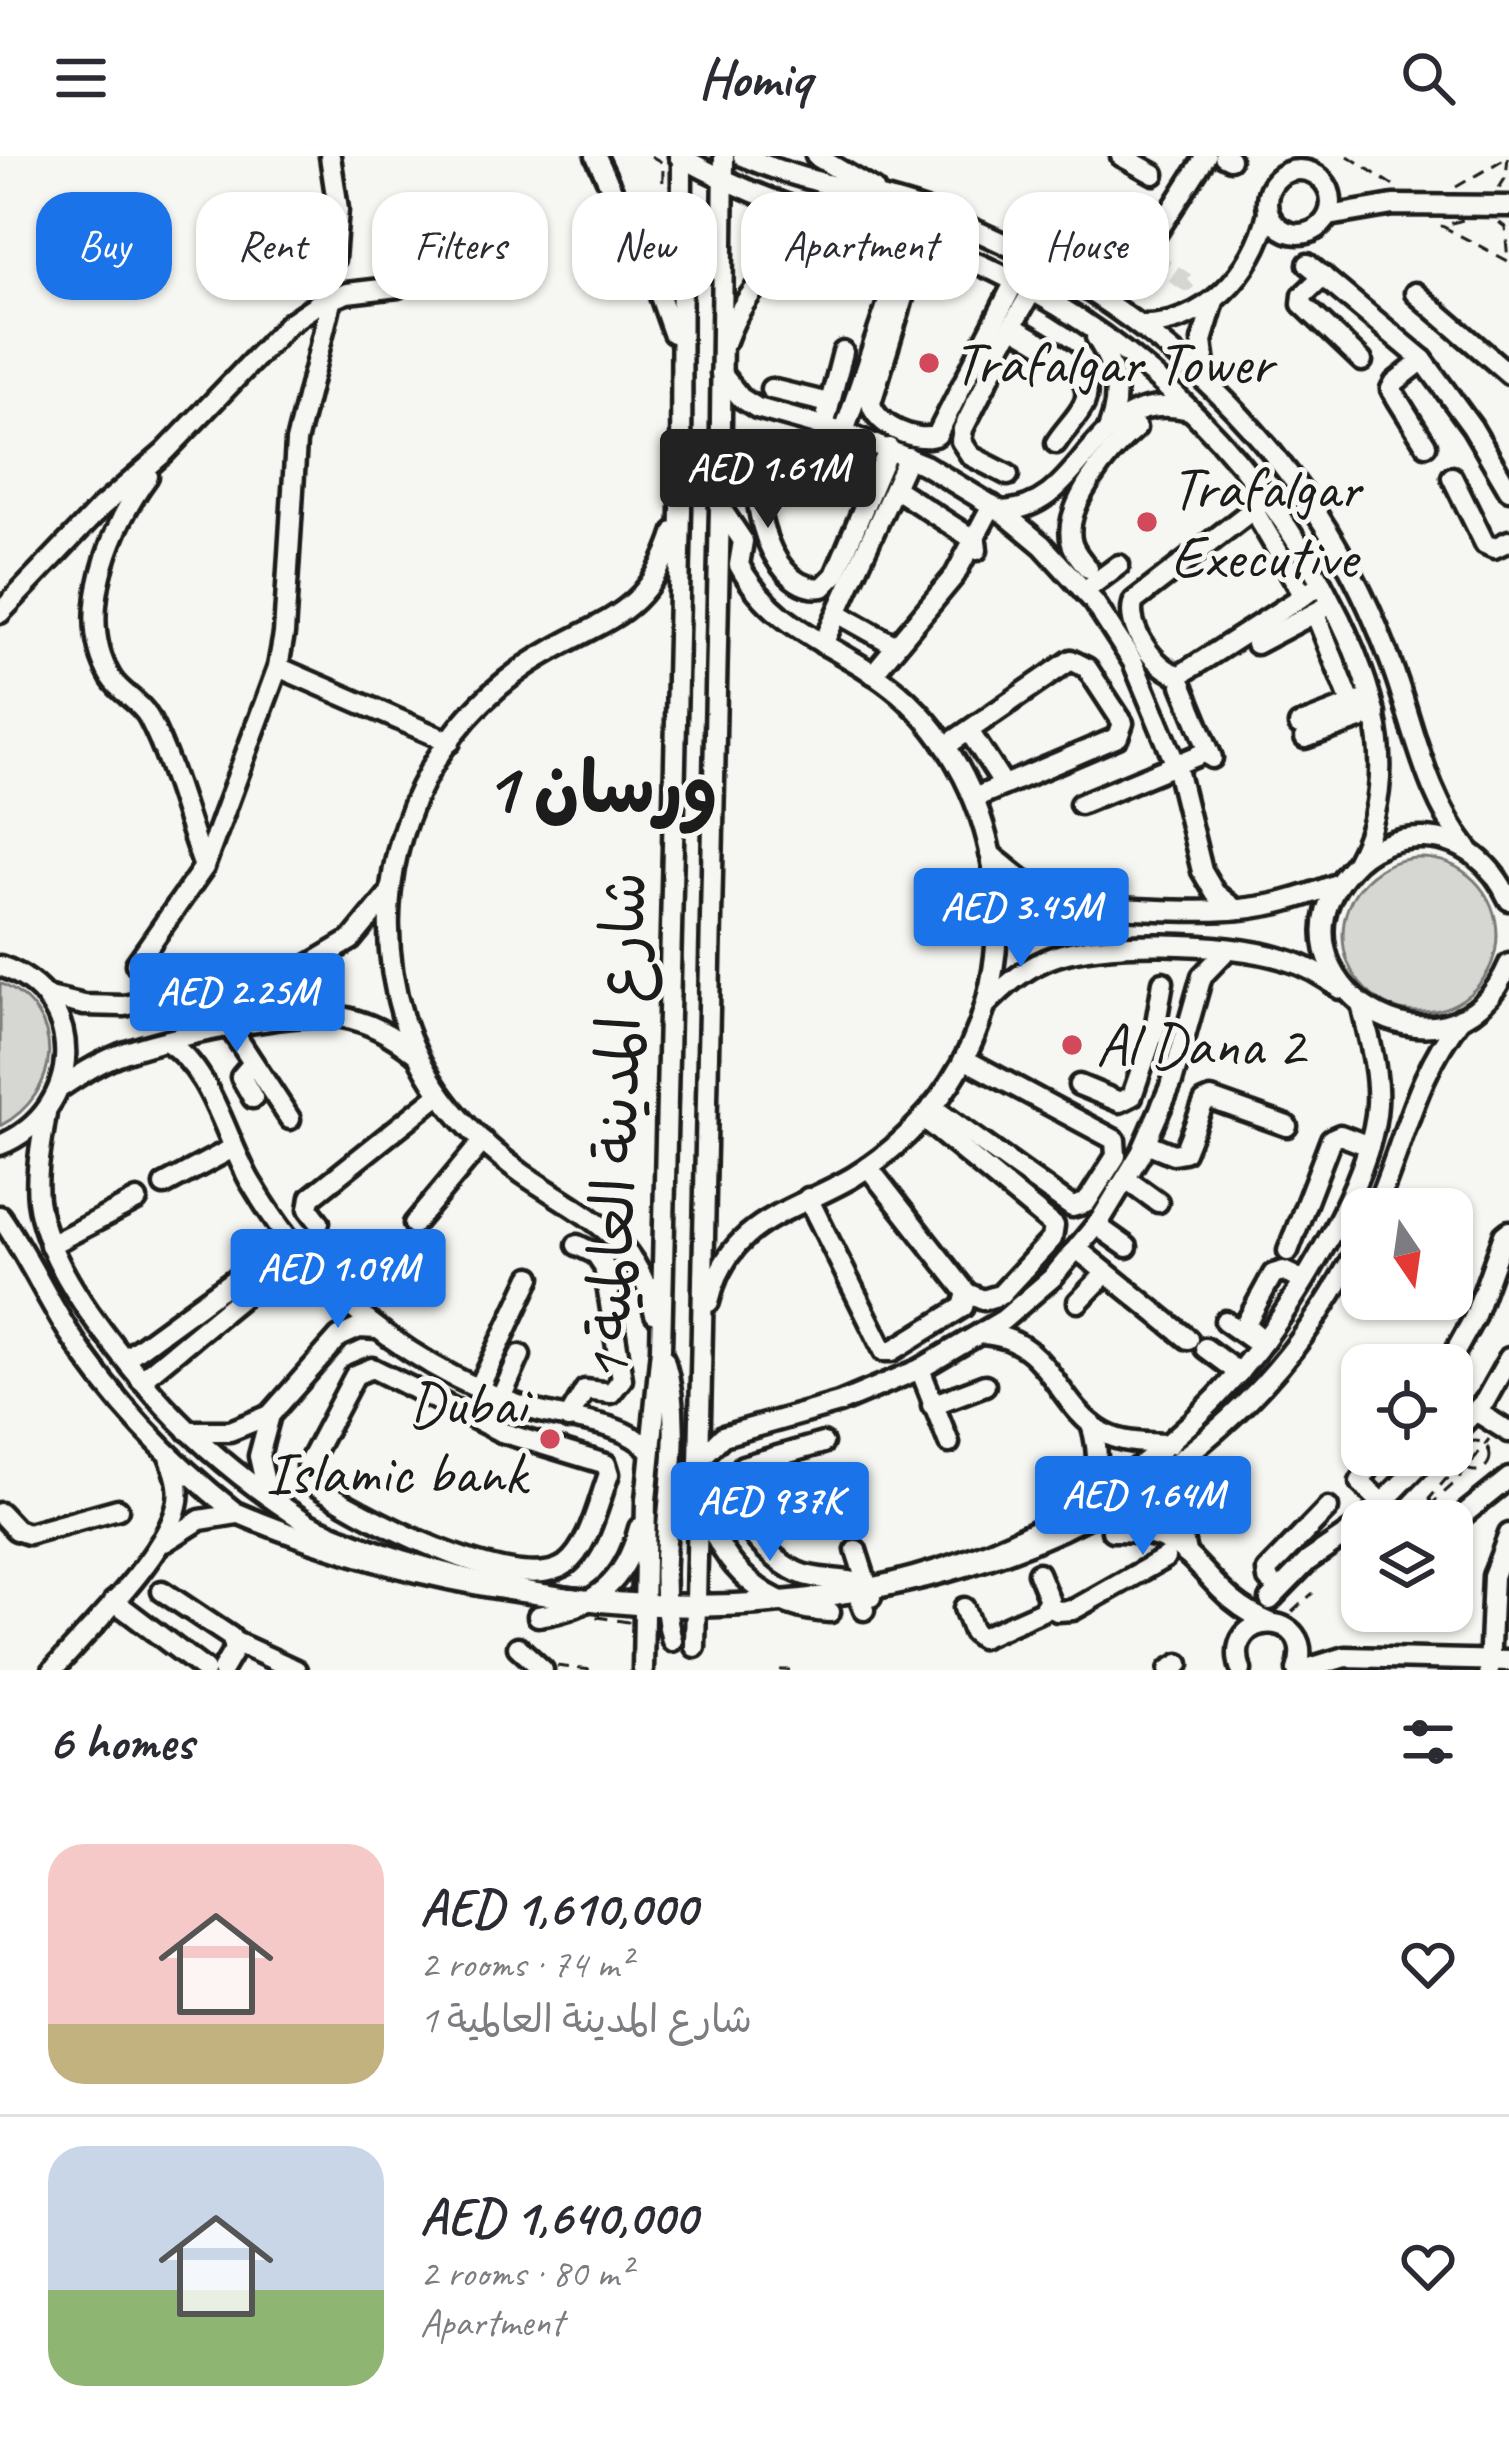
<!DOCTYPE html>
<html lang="en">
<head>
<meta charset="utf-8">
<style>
  :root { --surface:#fff; --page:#f7f7f7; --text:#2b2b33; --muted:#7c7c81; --line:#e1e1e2; --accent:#1a73e8 }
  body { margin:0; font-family:Caveat,"Playpen Sans Arabic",sans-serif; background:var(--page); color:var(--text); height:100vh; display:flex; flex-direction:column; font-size:45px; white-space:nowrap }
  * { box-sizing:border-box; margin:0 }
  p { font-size:39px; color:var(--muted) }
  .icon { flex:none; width:66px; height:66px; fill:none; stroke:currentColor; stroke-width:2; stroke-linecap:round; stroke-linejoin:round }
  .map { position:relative; height:1514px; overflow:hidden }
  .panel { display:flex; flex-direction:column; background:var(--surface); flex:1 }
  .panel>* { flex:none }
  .top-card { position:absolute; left:36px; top:36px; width:1437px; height:108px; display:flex; gap:24px }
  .needle { width:78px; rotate:167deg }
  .buttons { position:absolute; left:1341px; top:1032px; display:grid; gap:24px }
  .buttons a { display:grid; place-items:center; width:132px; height:132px; border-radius:24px; background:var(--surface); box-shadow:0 3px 9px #0004; font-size:60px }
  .price { position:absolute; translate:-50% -102px; padding:0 27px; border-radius:12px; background:var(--accent); color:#fff; font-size:39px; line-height:78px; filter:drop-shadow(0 3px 6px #0008) }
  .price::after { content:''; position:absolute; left:50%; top:72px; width:36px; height:27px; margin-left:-18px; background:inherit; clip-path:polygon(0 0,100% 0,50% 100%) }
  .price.current { background:#222; color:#fff }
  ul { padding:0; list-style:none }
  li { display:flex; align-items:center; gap:36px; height:300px; padding:0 48px }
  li+li { border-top:3px solid var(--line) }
  li span { display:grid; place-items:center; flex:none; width:336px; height:240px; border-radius:36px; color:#555 }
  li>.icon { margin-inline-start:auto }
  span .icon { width:144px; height:144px; fill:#fffc; stroke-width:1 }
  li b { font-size:51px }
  h2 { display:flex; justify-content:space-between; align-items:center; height:144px; padding:0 48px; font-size:51px }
  .pill { padding:0 42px; border-radius:36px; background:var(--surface); box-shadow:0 3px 9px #0004; font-size:42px; line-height:108px }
  .pill.current { background:var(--accent); color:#fff }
  header { display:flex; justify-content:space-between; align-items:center; height:156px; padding:0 48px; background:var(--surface); font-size:54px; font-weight:700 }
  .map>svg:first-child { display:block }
  .green { fill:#d6d6d2; stroke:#797977; stroke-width:3 }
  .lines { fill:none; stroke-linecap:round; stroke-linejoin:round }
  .minor-tunnel { stroke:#d5d5d2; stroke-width:18; stroke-dasharray:18 9; stroke-linecap:butt }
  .minor-casing { stroke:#1c1c1c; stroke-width:27 }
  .path { stroke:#1c1c1c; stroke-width:3; stroke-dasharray:12 9; stroke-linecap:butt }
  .minor { stroke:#f6f6f2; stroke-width:18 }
  .poi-dot { fill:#d1495b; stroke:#f6f6f2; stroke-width:4.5 }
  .labels { text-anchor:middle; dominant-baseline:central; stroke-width:10; stroke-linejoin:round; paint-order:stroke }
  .poi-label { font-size:60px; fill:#1c1c1c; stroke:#f6f6f2; text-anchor:start }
  .street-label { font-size:60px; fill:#1c1c1c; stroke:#f6f6f2 }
  .district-label { font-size:72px; font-weight:bold; fill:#1c1c1c; stroke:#f6f6f2 }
</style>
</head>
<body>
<header><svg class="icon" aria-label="menu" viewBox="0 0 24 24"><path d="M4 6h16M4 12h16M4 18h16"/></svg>Homiq<svg class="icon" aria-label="search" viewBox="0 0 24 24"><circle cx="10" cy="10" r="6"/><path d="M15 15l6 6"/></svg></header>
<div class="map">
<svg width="1509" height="1514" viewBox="0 0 1509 1514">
  <rect width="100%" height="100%" fill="#f6f6f2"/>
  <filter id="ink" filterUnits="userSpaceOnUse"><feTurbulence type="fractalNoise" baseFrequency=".00833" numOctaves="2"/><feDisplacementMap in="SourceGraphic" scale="24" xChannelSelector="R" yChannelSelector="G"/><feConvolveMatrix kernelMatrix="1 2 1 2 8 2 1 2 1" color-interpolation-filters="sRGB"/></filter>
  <g filter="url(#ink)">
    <g class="green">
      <circle cx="1420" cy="779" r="77"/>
      <path d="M0,827C68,857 62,937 0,970Z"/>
    </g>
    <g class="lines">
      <polyline class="minor-tunnel" points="1151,103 1186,126 1193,120"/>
      <g class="minor-casing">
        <g id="minor">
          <polyline points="330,0 338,53 334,103"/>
          <polyline points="596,0 654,123 673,177"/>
          <path d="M679,0C724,25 772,46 821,60C880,76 939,88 994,115C1146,188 1267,313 1340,463C1378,542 1400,625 1356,706"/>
          <path d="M743,0C805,28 871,35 934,58C1105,121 1256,243 1344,403C1369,448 1389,497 1404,546C1421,601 1433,648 1469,695"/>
          <polyline points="816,0 874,34"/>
          <polyline points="1121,0 1154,18"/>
          <polyline points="1224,0 1230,3"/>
          <circle cx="1299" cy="46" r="32"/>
          <polyline points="1329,60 1393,49 1509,50"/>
          <path d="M920,86L871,247C875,269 917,288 937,279L1015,125"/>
          <polyline points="1151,103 1147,92 1206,0"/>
          <polyline points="1308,108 1423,204 1472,271 1509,334"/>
          <polyline points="1323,120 1303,139 1302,148 1362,205"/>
          <polyline points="1415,137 1509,218"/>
          <path d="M1139,169C1204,171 1255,116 1268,56"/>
          <path d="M1012,170C1034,184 1100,214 1084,248C1078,261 1064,274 1056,287"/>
          <path d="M1096,181C1115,211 1122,237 1109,271"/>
          <path d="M726,185C748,124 799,79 865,76"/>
          <polyline points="1000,200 963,273 961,285 971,300 1008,319"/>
          <polyline points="1423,204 1395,226 1391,233 1426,289"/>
          <polyline points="991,207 1032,135"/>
          <polyline points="721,217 741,242 757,252 849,278 925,309 1001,355 1042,389 1094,446 1133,506 1176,609 1202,715 1215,737 1235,753"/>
          <polyline points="1207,226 1202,185 1214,145"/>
          <polyline points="771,233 829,247"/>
          <polyline points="824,270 843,196"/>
          <polyline points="844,276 906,93"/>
          <path d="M853,316C833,307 802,291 780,295C734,303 765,441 823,431L835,419L889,292"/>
          <path d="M148,320C110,372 74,460 111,522C121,538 141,546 149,562C173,608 186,663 204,711"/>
          <polyline points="1452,321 1485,388 1494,392 1509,385"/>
          <polyline points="894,332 976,385 977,394"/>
          <path d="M1269,341L1134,445C1124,468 1155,515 1180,519L1322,428"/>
          <polyline points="1253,353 1304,440"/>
          <path d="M1001,355C1088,353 1088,229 1190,254"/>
          <path d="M1088,412C1082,405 1075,397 1072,388C1061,351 1110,294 1136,272"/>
          <polyline points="1084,435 1119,409"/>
          <polyline points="0,457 101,351 165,296 288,168 316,149 347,137 398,131"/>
          <polyline points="1315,457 1352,549"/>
          <polyline points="839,458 896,490"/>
          <polyline points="823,488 908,301"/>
          <polyline points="1256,488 1326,451"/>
          <polyline points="278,511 450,586"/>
          <polyline points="873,518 955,419 992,349"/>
          <polyline points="1182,529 1212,602"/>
          <polyline points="1299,569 1361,545"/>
          <polyline points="969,575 1004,629"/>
          <polyline points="1305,582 1375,558"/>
          <polyline points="946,590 1071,504 1087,512 1123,567 1118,581 974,642"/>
          <polyline points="1080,648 1209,595"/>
          <path d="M990,698C1009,713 1028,732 1051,740C1090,755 1215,758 1257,751C1286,747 1312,738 1339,727"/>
          <path d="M1509,744C1493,709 1464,683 1424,682C1396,681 1368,692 1350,713C1253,822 1449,949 1509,808"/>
          <polyline points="136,808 204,711 278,511 284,478 296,286 332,142"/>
          <path d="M0,810C90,841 84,955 0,989"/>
          <polyline points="45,840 84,849 124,850 301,814 351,784 388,739"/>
          <path d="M987,848C1005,830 1023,814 1046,804C1096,781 1230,786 1283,803C1304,809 1323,819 1340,833"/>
          <polyline points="231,873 290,963"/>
          <path d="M166,885C212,914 224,979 250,1025C276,1069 309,1113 347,1147C399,1194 464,1231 530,1253C570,1266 619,1263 650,1294"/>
          <polyline points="253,907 241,921 253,942"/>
          <polyline points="1079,929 1120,946 1132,940 1155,873 1163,826"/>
          <path d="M60,932C78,920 96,908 116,900C159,882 298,853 342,861C371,866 394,880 416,898"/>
          <polyline points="932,951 1072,1051 1086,1047 1116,1000 1115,984 964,903"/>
          <path d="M46,957C42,986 35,1015 38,1044C46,1110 110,1187 152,1236C197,1288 251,1331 309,1368C635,1514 1065,1479 1281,1161C1316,1109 1374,1011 1377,948C1379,916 1369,883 1362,851"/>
          <polyline points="1146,987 1173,998 1184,996 1204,946 1211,943 1287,970"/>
          <polyline points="868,1011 967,1137 983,1144 1000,1139 1052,1083 1054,1070 923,962"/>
          <polyline points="1126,1023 1158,1046"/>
          <polyline points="164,1029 233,992"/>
          <polyline points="808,1042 884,1195 892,1195 963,1151 967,1137"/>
          <path d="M1375,1053C1405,985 1414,922 1461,862"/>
          <path d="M0,1060C26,1097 45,1139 69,1177C114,1247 170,1305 235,1356C605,1514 1160,1499 1362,1082"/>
          <polyline points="319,1066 309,1053 311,1041 440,938"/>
          <polyline points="414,1068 483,985"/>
          <polyline points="1096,1069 1127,1091"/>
          <polyline points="50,1089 137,1044"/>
          <polyline points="1077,1093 1188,1183"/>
          <polyline points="1288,1095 1331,983 1340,979 1369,990"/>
          <path d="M709,1146C728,1064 791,1057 853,1021C891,998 926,964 950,927C1028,808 1008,632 899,537C843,489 776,478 739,409L743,385L720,351"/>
          <polyline points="1078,1146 1106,1117"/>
          <path d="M655,1158C637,1078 584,1060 523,1018C468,979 423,927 403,862C362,730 412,588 526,510C596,462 645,469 675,375"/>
          <polyline points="1225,1165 1252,1184"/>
          <path d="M982,1178C1052,1182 1053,1248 1104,1277C1124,1288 1148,1287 1170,1288"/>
          <polyline points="1264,1185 1245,1169 1273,1118 1283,1115 1304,1125"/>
          <polyline points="1205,1192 1239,1217"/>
          <polyline points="125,1203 232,1125"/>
          <path d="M664,1203C692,1294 648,1394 672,1485"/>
          <polyline points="1448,1209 1474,1162 1504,1079 1509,1075"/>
          <path d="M372,1212L501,1276L606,1308L609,1318C599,1344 589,1392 565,1409C515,1443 353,1356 309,1325L307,1310L355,1219Z"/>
          <polyline points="920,1213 949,1287"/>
          <polyline points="141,1224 242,1141"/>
          <polyline points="479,1232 531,1121"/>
          <polyline points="501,1242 520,1199"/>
          <polyline points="932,1249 985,1229"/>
          <polyline points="1477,1256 1509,1276"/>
          <polyline points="568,1263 585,1234 611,1237 622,1223 604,1110 596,1098 577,1089"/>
          <polyline points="188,1275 230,1275 270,1259"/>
          <polyline points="1452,1279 1485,1245 1509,1202"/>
          <path d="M823,1287L743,1310C713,1344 766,1402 797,1416C816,1425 834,1421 853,1426L864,1454"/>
          <polyline points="1378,1299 1360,1326 1384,1349"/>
          <polyline points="699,1304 723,1280 839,1247 920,1213 1003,1164 1052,1122 1101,1063 1141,997 1172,926 1202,820 1228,793"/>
          <polyline points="1178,1324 1178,1360 1186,1396"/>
          <polyline points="268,1340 259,1300 270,1259 339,1181 359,1172 378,1173"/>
          <path d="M704,1351C721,1411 766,1453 830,1456"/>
          <path d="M1082,1355C1099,1326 1101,1299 1091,1268"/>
          <polyline points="0,1357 16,1374 28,1378 118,1353"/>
          <polyline points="1365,1365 1429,1299"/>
          <polyline points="1453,1367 1509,1322"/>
          <polyline points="1452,1369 1452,1412"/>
          <path d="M1112,1375C1204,1372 1194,1436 1271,1467"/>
          <polyline points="165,1386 200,1364 237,1358"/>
          <polyline points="856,1394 871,1441"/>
          <polyline points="1279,1434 1268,1423 1267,1415 1328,1352"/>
          <polyline points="162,1435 231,1481 235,1492 222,1514"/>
          <polyline points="1270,1444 1308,1405 1362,1368"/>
          <polyline points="114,1445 205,1514"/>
          <polyline points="1048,1449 1057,1455 1073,1454 1165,1402"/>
          <polyline points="964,1452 973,1476 981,1482 1042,1455 1049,1444 1038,1417"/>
          <path d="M538,1460C594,1452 625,1427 639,1372"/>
          <polyline points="233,1485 296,1514"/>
          <polyline points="518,1491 543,1514"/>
          <polyline points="695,1491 720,351 724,0"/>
          <path d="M53,1514C88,1474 165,1400 177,1350C181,1334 177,1320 171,1305"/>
          <polyline points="643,1514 646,1344 661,1193 681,355 682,0"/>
          <polyline points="1169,1514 1179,1508"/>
          <path d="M1241,1514C1220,1452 1319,1452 1297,1514"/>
          <polyline points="1303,1514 1345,1501 1509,1505"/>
          <polyline points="1489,1514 1493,1420 1509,1378"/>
        </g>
      </g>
      <g class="path">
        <polyline points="651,0 663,7 662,100"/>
        <polyline points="1348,0 1395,31"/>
        <polyline points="1456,31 1504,3"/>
        <polyline points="1499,32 1506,21 1508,0"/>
        <polygon points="1480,59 1492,61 1505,71 1508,105 1442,70"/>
        <circle cx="1475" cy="1300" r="15"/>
        <polyline points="1431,1347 1430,1342 1446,1323 1458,1324"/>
        <polyline points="1413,1365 1458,1324 1489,1283"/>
        <polygon points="630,1423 628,1466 586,1459"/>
        <polyline points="1292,1456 1313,1437"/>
        <polyline points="557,1510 591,1514"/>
        <polyline points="780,1514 790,1514"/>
      </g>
      <use href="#minor" class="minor"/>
    </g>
  </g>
  <g class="poi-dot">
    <circle cx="929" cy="207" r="12"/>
    <circle cx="1147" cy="366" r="12"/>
    <circle cx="1072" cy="889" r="12"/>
    <circle cx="550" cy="1283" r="12"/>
  </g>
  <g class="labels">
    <g class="poi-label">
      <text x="953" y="207">Trafalgar Tower</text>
      <text x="1171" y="332">Trafalgar<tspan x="1171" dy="69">Executive</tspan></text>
      <text x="1096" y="889">Al Dana 2</text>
      <text x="526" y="1248" text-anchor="end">Dubai<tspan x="526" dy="69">Islamic bank</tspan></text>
    </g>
    <g class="street-label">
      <text transform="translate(616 971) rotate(-88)">شارع المدينة العالمية 1</text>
    </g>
    <g class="district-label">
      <text x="601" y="632">ورسان 1</text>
    </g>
  </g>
</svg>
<div class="buttons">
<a><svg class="needle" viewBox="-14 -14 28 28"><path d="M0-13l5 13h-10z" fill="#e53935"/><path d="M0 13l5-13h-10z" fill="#7c7c81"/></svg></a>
<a><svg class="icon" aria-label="locate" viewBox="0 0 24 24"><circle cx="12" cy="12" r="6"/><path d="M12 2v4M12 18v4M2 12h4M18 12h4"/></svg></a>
<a><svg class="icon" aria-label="layers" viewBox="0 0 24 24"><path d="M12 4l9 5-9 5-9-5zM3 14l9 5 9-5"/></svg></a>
</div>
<b class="price current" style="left:768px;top:375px">AED 1.61M</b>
<b class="price" style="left:1021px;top:814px">AED 3.45M</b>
<b class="price" style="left:237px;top:899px">AED 2.25M</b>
<b class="price" style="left:338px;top:1175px">AED 1.09M</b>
<b class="price" style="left:1143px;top:1402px">AED 1.64M</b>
<b class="price" style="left:770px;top:1408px">AED 937K</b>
<div class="top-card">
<a class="pill current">Buy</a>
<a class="pill">Rent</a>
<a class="pill">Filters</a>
<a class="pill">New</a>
<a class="pill">Apartment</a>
<a class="pill">House</a>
</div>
</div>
<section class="panel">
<h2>6 homes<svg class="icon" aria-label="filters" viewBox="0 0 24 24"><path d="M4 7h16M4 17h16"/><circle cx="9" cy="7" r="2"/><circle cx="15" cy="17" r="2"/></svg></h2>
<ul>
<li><span style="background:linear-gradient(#f6c9c9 75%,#c2b280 0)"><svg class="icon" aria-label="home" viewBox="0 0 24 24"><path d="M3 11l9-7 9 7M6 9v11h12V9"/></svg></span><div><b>AED 1,610,000</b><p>2 rooms · 74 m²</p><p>شارع المدينة العالمية 1</p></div><svg class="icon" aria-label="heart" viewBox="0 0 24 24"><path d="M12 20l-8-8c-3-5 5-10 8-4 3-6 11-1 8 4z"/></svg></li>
<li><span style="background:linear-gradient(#c9d6e8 60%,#8fb573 0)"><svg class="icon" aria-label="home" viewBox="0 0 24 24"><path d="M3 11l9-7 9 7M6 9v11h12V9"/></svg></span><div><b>AED 1,640,000</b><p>2 rooms · 80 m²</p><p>Apartment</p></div><svg class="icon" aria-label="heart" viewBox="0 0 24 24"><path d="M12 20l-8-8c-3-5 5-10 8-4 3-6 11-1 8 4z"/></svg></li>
</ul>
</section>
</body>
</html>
